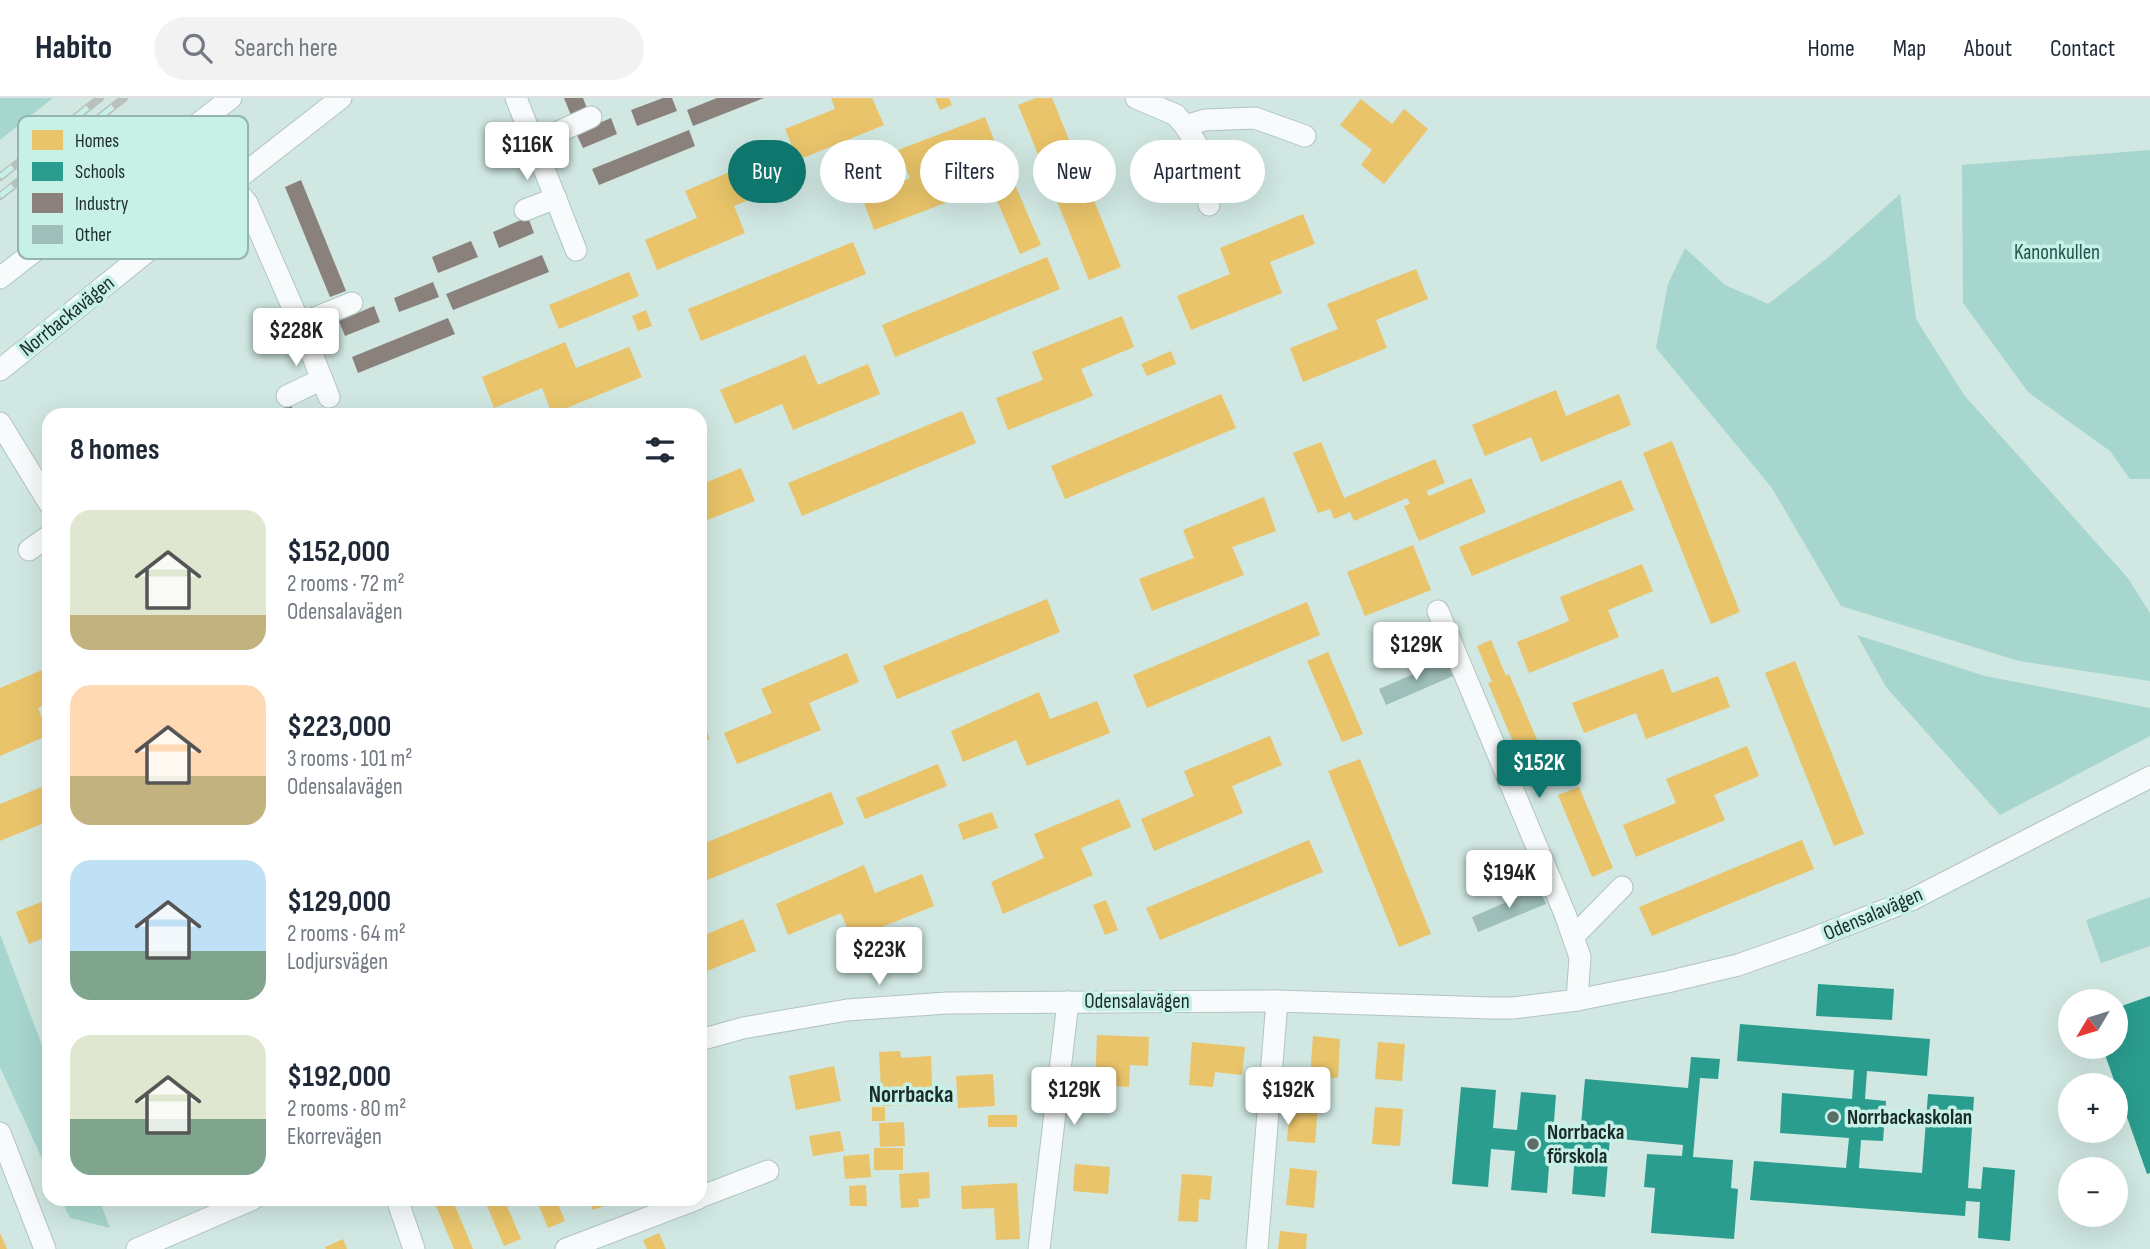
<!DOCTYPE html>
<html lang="en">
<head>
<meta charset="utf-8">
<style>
  :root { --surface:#fff; --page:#f2f2f3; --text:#1f2937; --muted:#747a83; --line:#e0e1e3; --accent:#0f766e }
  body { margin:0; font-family:"Sofia Sans Condensed",sans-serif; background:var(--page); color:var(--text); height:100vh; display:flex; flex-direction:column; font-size:26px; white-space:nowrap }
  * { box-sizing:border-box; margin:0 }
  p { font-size:23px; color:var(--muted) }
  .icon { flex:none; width:38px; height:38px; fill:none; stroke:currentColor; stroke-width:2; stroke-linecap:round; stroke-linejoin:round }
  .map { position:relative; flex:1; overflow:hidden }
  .drawer { position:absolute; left:42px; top:310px; width:665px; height:798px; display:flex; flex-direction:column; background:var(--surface); border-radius:21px; box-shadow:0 7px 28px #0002 }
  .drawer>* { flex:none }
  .banner { position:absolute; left:728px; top:42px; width:665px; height:63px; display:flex; gap:14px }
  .needle { width:46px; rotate:232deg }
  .controls { position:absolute; left:2058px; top:891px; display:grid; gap:14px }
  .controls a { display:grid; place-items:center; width:70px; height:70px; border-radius:50%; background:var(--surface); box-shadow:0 7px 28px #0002; font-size:35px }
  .price { position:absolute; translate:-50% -60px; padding:0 16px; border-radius:7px; background:#fff; color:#222; font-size:23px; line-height:46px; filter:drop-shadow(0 2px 4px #0008) }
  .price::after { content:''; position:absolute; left:50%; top:42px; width:21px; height:16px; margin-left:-10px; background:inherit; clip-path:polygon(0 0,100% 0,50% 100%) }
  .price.on { background:var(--accent); color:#fff }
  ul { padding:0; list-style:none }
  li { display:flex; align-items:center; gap:21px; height:175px; padding:0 28px }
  li span { display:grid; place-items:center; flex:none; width:196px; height:140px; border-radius:21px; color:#555 }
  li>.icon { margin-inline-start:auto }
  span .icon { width:84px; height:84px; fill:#fffc; stroke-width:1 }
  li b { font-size:30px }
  h2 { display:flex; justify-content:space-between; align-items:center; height:84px; padding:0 28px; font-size:30px }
  .pill { padding:0 24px; border-radius:32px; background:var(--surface); box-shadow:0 7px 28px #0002; font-size:24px; line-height:63px }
  .pill.on { background:var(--accent); color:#fff }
  header { display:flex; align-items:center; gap:42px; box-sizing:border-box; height:98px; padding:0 35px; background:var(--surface); border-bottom:2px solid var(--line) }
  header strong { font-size:33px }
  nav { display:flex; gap:38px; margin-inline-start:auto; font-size:24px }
  .search { width:490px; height:63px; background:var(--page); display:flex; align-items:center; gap:18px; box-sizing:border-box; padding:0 24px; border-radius:38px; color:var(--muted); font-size:26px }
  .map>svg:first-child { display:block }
  .green { fill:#a6d6cd }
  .homes { fill:#e9c46a }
  .schools { fill:#2a9d8f }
  .industry { fill:#8a817c }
  .building { fill:#9ebeb9 }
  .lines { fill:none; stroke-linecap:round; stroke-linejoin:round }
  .minor-casing { stroke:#b3c4c1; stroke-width:23 }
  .minor { stroke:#f8fbfb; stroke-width:21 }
  .rail-casing { stroke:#bac0be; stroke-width:8 }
  .rail { stroke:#c7f0e7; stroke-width:5; stroke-dasharray:16; stroke-linecap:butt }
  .poi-dot { fill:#5a6d69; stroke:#c7f0e7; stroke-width:2.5 }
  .labels { text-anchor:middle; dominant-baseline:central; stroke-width:7; stroke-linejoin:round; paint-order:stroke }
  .park-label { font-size:21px; fill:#24554d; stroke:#c7f0e7 }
  .street-label { font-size:21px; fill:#1b2b28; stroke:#c7f0e7 }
  .poi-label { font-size:21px; font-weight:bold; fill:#1b2b28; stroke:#c7f0e7; text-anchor:start }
  .neighbourhood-label { font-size:23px; font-weight:bold; fill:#1b2b28; stroke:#c7f0e7 }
  .key { fill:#c7f0e7; stroke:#93b5ae; stroke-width:2 }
  .key-label { font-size:19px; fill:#1b2b28 }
</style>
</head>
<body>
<header>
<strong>Habito</strong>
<div class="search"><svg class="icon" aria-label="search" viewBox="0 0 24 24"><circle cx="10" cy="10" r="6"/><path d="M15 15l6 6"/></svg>Search here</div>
<nav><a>Home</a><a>Map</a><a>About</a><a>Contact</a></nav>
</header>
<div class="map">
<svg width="2150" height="1151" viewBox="0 0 2150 1151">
  <rect width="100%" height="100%" fill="#d0e7e2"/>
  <g class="green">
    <polygon points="0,0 53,0 0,42"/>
    <polygon points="2150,52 2150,381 2130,381 2110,353 2028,294 1963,205 1962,67"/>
    <polygon points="1900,96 1916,221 1964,297 2127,479 2150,515 2150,583 2019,563 1841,508 1772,390 1656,250 1668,186 1685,150 1725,187 1768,206 1830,158"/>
    <polygon points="1857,537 1985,578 2150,610 2150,638 2000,717 1886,589"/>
    <polygon points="2150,799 2150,848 2101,865 2086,822"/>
    <polygon points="0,836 49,966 49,1076 0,969"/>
    <polygon points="61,1101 99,1101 110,1130 70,1120"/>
  </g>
  <g class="homes">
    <polygon points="831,0 872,0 884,27 798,62 785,31 835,11"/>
    <polygon points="935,0 949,0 952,7 940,12"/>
    <polygon points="1036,0 1052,0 1121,169 1089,182 1018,7"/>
    <polygon points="1361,1 1392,26 1404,11 1428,31 1384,86 1361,67 1372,52 1340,27"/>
    <polygon points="985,19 998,52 950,71 961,99 874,132 862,99 910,80 898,52"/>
    <polygon points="769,57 782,88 734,108 745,135 657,172 645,142 697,120 685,93"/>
    <polygon points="1006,66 1041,147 1020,156 985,75"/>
    <polygon points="1303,116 1315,146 1270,164 1282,195 1191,232 1177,198 1230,176 1220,150"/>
    <polygon points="853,144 866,176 701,243 688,211"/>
    <polygon points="1047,159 1060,191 895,259 882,227"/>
    <polygon points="1416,171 1428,201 1376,222 1387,250 1303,284 1290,250 1338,231 1327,206"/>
    <polygon points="629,174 639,198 559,231 549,207"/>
    <polygon points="646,212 652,228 638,233 632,218"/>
    <polygon points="1122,218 1134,249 1081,271 1093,298 1008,332 996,300 1043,282 1032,254"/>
    <polygon points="565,244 576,270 629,249 642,279 552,316 542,290 494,310 482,279"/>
    <polygon points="1171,253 1176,266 1147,278 1141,266"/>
    <polygon points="805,257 818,287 868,266 880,296 793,332 782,306 735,326 720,292"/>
    <polygon points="1556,292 1566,318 1619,296 1631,327 1541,364 1531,339 1485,358 1472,327"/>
    <polygon points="1221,296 1236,330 1065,401 1051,368"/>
    <polygon points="962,313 976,345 802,418 788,385"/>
    <polygon points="1672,343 1740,514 1711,526 1643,355"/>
    <polygon points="1321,344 1344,400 1435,361 1445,385 1426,393 1429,398 1471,380 1486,414 1419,443 1404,408 1410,406 1407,400 1354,423 1350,414 1334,421 1330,411 1318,415 1293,355"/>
    <polygon points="741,370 755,403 700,425 700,387"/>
    <polygon points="1621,382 1634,412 1472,478 1459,449"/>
    <polygon points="1264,399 1276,433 1232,449 1244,477 1152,513 1139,481 1194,460 1183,432"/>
    <polygon points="1413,447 1431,492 1365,518 1347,474"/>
    <polygon points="1642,466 1653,493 1608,512 1619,539 1529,575 1517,544 1569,523 1560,499"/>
    <polygon points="1047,501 1060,534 897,601 883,568"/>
    <polygon points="1307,504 1320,537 1147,610 1133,577"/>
    <polygon points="1491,542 1506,578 1509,576 1544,658 1523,667 1488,585 1492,584 1477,548"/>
    <polygon points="1328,554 1363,636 1342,644 1307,563"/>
    <polygon points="847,555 859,584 809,605 821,632 737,666 724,635 772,615 761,591"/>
    <polygon points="1795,563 1864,736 1834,748 1765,575"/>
    <polygon points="49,569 49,605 38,610 49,637 0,658 0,590"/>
    <polygon points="1663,571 1672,595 1718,578 1730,609 1646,641 1636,615 1584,635 1572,605"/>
    <polygon points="1039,594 1050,621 1097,603 1110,635 1027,668 1016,642 963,664 951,633"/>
    <polygon points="700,618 710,641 700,645"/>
    <polygon points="1270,638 1282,667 1232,688 1243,715 1154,753 1141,721 1194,698 1184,673"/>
    <polygon points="1747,648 1759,678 1714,697 1725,722 1636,759 1623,727 1676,705 1666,681"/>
    <polygon points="1360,661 1431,836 1399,849 1328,673"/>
    <polygon points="938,666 947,688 865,721 856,700"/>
    <polygon points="49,686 49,723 0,743 0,706"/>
    <polygon points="1579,689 1613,770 1592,779 1558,697"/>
    <polygon points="831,694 844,726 700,785 700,747"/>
    <polygon points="1119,701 1131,729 1081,750 1093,777 1003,816 991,784 1044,760 1034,736"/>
    <polygon points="992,714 998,730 963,742 958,726"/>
    <polygon points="1309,742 1323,774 1160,842 1146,810"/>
    <polygon points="1802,742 1814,771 1652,838 1639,809"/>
    <polygon points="864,767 875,795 922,776 934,808 852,841 841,815 788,837 776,806"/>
    <polygon points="49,801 49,838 29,846 16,814"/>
    <polygon points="1106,802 1118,832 1105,837 1093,807"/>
    <polygon points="743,821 756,853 700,876 700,839"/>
    <polygon points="1097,937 1149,939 1148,968 1130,967 1129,989 1095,987"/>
    <polygon points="1313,938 1340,941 1338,980 1310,978"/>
    <polygon points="1192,944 1245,949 1242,977 1215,974 1213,989 1189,987"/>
    <polygon points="1378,944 1405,946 1402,983 1375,981"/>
    <polygon points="900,953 901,960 931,958 932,989 911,990 912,1007 882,1008 879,954"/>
    <polygon points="834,968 841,1003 796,1012 789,978"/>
    <polygon points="993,976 995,1008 958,1010 956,978"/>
    <polygon points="1290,1005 1318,1007 1315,1045 1287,1043"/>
    <rect x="872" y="1009" width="13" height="14"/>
    <polygon points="1375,1009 1403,1011 1400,1048 1372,1046"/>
    <rect x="988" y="1017" width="29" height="12"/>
    <polygon points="904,1024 905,1048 880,1049 879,1025"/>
    <polygon points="840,1033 844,1053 813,1058 809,1038"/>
    <rect x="874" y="1050" width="29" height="22"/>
    <polygon points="869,1056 871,1079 845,1081 843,1058"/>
    <polygon points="1075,1066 1110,1069 1108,1096 1073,1093"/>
    <polygon points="1290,1070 1317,1073 1314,1110 1286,1107"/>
    <polygon points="929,1074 930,1100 918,1101 919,1109 901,1110 899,1076"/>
    <polygon points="1182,1076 1212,1078 1210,1102 1199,1101 1198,1124 1178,1123"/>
    <polygon points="1017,1085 1020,1141 996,1142 994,1110 962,1111 961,1088"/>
    <polygon points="866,1087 867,1108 850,1108 849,1088"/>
    <polygon points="452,1101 473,1151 454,1151 436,1108"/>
    <polygon points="484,1101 504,1101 521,1141 504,1148"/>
    <polygon points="536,1101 556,1101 565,1123 548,1130"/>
    <polygon points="588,1101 608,1101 610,1106 593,1112"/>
    <polygon points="1280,1133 1307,1136 1306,1151 1278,1151"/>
    <polygon points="0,1135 7,1151 0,1151"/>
    <polygon points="659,1135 666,1151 647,1151 643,1142"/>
    <polygon points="343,1141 347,1151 326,1151 325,1149"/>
  </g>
  <g class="schools">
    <polygon points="1818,886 1894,891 1892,922 1816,918"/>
    <polygon points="2150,898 2150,1075 2147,1076 2102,948 2116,948 2116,910"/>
    <polygon points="1740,926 1930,941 1927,978 1867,973 1865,1001 1886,1003 1883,1043 1861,1042 1859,1070 1922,1075 1928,996 1974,999 1968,1090 1981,1091 1983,1069 2015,1072 2010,1143 1978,1140 1980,1104 1966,1103 1965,1118 1750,1102 1754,1063 1846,1070 1849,1040 1780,1035 1782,995 1852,1001 1854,972 1737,963"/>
    <polygon points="1691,959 1720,961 1718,981 1700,980 1693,1059 1733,1062 1731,1090 1738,1091 1734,1141 1651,1135 1655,1090 1644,1089 1647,1056 1682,1058 1683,1047 1610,1040 1605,1099 1572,1096 1575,1056 1550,1054 1547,1095 1511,1092 1515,1053 1491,1051 1488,1089 1452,1086 1461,989 1496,992 1493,1030 1517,1032 1521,994 1556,997 1553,1036 1580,1038 1585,981 1688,990"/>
  </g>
  <g class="industry">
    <polygon points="564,0 583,0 588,13 572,20"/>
    <polygon points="663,0 672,0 677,13 637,28 631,12"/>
    <polygon points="717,0 764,0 693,28 687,12"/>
    <polygon points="611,20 617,36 583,50 576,35"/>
    <polygon points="689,32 695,48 599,87 592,71"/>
    <polygon points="301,82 346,193 330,199 285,89"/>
    <polygon points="528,119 534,135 499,150 493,134"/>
    <polygon points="471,143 478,159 438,175 432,159"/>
    <polygon points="542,157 549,174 453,212 446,196"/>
    <polygon points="433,184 439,199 399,214 394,200"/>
    <polygon points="374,208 380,224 345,238 339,223"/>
    <polygon points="448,220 455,236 358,275 352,259"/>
    <polygon points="291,307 295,317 266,317"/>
  </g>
  <g class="building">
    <polygon points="1446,562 1453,578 1386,607 1379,591"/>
    <polygon points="1539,790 1546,806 1478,834 1472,819"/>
  </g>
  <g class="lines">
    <g class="minor-casing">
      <g id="minor">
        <polyline points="516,0 576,152"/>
        <polyline points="1136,0 1176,17 1185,28 1208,64 1209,107"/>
        <polyline points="1185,28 1205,22 1255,20 1305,38"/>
        <polyline points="534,45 591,19"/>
        <polyline points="231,86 247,105 300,226 329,299"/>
        <polyline points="525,112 556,100"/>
        <polyline points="0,180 231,0"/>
        <polyline points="300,226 352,205"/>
        <polyline points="0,272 231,86 341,0"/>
        <polyline points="287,298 322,281"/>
        <polyline points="0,325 49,405"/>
        <polyline points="29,452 49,438"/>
        <polyline points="1438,513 1565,816 1580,859 1577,902"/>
        <polyline points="1573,839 1622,789"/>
        <polyline points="700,942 743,930 847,912 947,905 1277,903 1491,910 1513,910 1577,902 1667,884 1738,867 1806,843 1913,801 2150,679"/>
        <polyline points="0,1035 45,1151"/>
        <polyline points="700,1099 768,1073"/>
        <polyline points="397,1101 414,1151"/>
        <polyline points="137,1151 253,1101"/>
        <polyline points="566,1151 697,1101"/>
        <polyline points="1039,1151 1068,904"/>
        <polyline points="1257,1151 1277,903"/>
      </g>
    </g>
    <use href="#minor" class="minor"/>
    <g class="rail-casing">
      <g id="rail">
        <polyline points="0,79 100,0"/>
        <polyline points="0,98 124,0"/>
      </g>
    </g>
    <use href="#rail" class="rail"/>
  </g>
  <g class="poi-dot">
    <circle cx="1833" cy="1019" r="7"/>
    <circle cx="1533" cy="1046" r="7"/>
  </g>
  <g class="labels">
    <g class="park-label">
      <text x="2057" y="154">Kanonkullen</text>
    </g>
    <g class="street-label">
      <text transform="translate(67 218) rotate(-39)">Norrbackavägen</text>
      <text transform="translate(1873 816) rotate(-23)">Odensalavägen</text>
      <text x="1137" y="903">Odensalavägen</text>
    </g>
    <g class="poi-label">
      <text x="1847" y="1019">Norrbackaskolan</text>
      <text x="1547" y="1034">Norrbacka<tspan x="1547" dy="24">förskola</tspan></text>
    </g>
    <g class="neighbourhood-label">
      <text x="911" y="997">Norrbacka</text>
    </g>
  </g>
  <rect x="18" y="18" width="230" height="143" rx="10" class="key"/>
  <rect x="32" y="32" width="31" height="20" fill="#e9c46a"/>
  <rect x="32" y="64" width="31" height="19" fill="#2a9d8f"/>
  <rect x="32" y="95" width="31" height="20" fill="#8a817c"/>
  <rect x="32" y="127" width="31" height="19" fill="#9ebeb9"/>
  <g class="key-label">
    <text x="75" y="49">Homes</text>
    <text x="75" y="80">Schools</text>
    <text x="75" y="112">Industry</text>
    <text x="75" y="143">Other</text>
  </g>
</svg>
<div class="controls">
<a><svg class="needle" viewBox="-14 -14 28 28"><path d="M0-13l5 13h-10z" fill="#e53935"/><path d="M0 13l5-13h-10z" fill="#747a83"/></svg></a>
<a>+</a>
<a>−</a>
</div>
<b class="price" style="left:527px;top:84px">$116K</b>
<b class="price" style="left:296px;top:270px">$228K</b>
<b class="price" style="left:1416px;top:584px">$129K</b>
<b class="price on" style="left:1539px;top:702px">$152K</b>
<b class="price" style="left:1509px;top:812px">$194K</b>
<b class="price" style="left:879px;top:889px">$223K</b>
<b class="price" style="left:1074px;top:1029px">$129K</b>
<b class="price" style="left:1288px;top:1029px">$192K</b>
<div class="banner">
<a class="pill on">Buy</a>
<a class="pill">Rent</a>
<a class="pill">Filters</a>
<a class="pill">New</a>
<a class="pill">Apartment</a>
</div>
<section class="drawer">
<h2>8 homes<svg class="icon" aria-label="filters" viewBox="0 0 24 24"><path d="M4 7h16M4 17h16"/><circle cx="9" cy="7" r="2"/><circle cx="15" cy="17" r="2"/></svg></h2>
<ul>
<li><span style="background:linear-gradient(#dfe7d0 75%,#c2b280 0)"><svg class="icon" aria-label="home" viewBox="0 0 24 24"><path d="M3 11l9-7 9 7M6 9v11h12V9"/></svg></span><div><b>$152,000</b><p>2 rooms · 72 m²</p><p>Odensalavägen</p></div></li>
<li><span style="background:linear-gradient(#ffd9b3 65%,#c2b280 0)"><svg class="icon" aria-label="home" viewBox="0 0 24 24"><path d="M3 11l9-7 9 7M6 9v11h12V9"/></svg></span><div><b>$223,000</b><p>3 rooms · 101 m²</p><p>Odensalavägen</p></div></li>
<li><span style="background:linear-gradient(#bfe0f5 65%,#7fa58c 0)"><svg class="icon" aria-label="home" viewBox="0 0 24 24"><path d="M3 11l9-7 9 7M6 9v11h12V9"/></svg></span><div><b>$129,000</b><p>2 rooms · 64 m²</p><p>Lodjursvägen</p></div></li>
<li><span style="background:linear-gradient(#dfe7d0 60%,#7fa58c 0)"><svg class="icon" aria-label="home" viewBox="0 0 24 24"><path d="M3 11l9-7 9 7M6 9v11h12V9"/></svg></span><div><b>$192,000</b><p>2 rooms · 80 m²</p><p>Ekorrevägen</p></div></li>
</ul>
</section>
</div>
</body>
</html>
